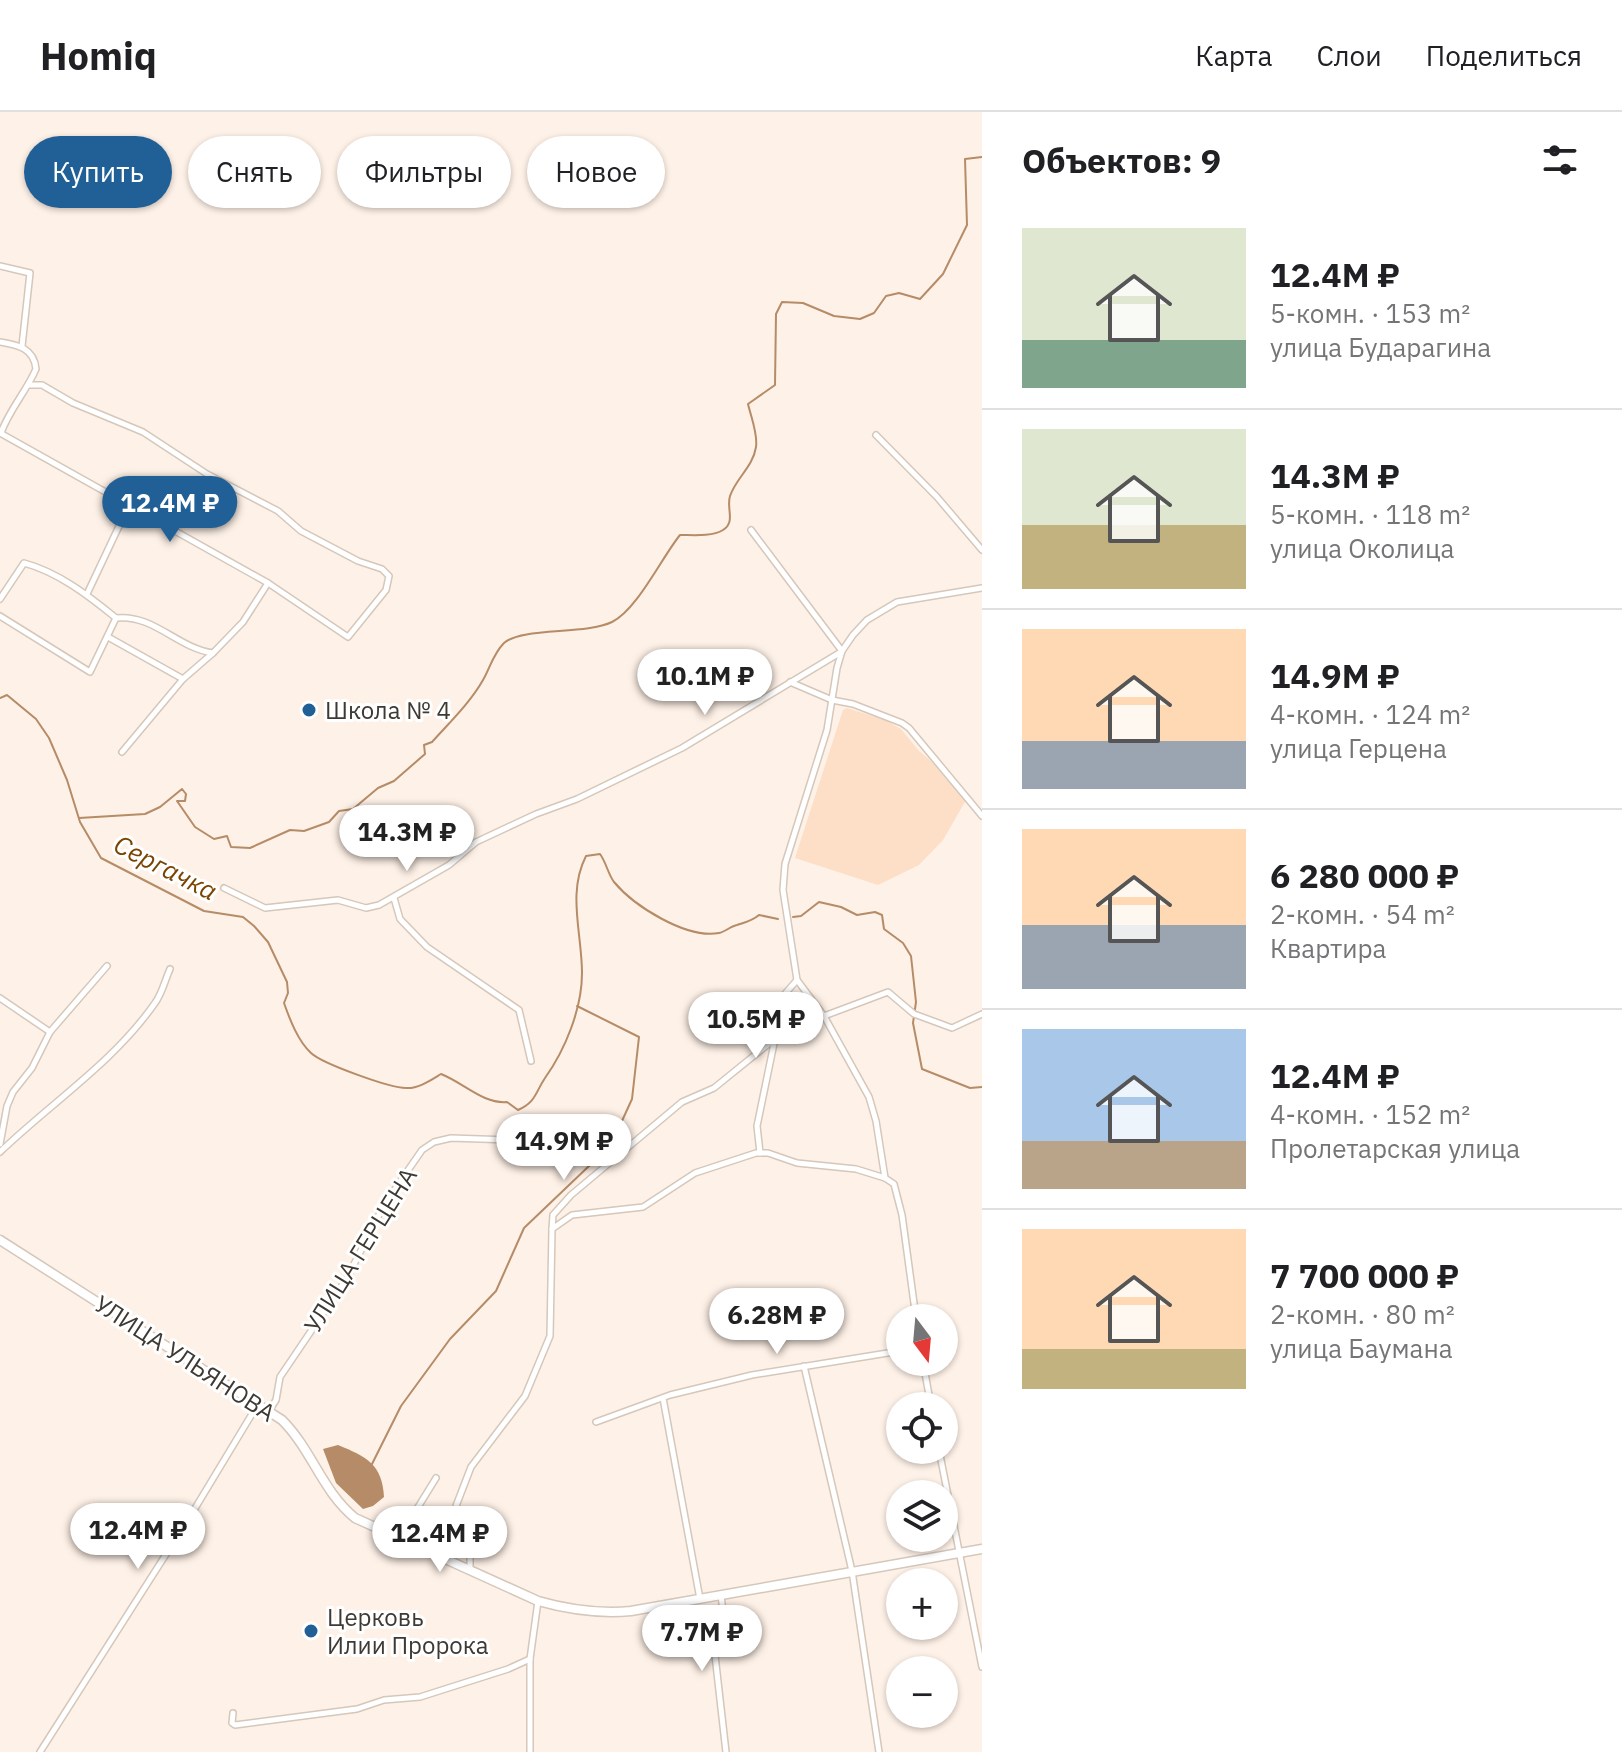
<!DOCTYPE html>
<html lang="ru">
<head>
<meta charset="utf-8">
<style>
  :root { --surface:#fff; --page:#f2f2f2; --text:#202124; --muted:#757577; --line:#e0e0e0; --accent:#216096 }
  body { margin:0; font-family:"IBM Plex Sans",sans-serif; background:var(--page); color:var(--text); height:100vh; display:flex; flex-direction:column; font-size:30px; white-space:nowrap }
  * { box-sizing:border-box; margin:0 }
  p { font-size:26px; color:var(--muted) }
  .icon { flex:none; width:44px; height:44px; fill:none; stroke:currentColor; stroke-width:2; stroke-linecap:round; stroke-linejoin:round }
  .map { position:relative; flex:1; overflow:hidden }
  .drawer { display:flex; flex-direction:column; background:var(--surface); width:640px }
  .drawer>* { flex:none }
  .banner { position:absolute; left:24px; top:24px; width:760px; height:72px; display:flex; gap:16px }
  .needle { width:52px; rotate:164deg }
  .buttons { position:absolute; left:886px; top:1192px; display:grid; gap:16px }
  .buttons a { display:grid; place-items:center; width:72px; height:72px; border-radius:50%; background:var(--surface); box-shadow:0 2px 6px #0004; font-size:40px }
  .price { position:absolute; translate:-50% -68px; padding:0 18px; border-radius:28px; background:#fff; color:#222; font-size:26px; line-height:52px; filter:drop-shadow(0 2px 4px #0008) }
  .price::after { content:''; position:absolute; left:50%; top:48px; width:24px; height:18px; margin-left:-12px; background:inherit; clip-path:polygon(0 0,100% 0,50% 100%) }
  .price.active { background:var(--accent); color:#fff }
  ul { padding:0; list-style:none }
  li { display:flex; align-items:center; gap:24px; height:200px; padding:0 40px }
  li+li { border-top:2px solid var(--line) }
  li span { display:grid; place-items:center; flex:none; width:224px; height:160px; border-radius:0px; color:#555 }
  li>.icon { margin-inline-start:auto }
  span .icon { width:96px; height:96px; fill:#fffc; stroke-width:1 }
  li b { font-size:34px }
  h2 { display:flex; justify-content:space-between; align-items:center; height:96px; padding:0 40px; font-size:34px }
  .pill { padding:0 28px; border-radius:36px; background:var(--surface); box-shadow:0 2px 6px #0004; font-size:28px; line-height:72px }
  .pill.active { background:var(--accent); color:#fff }
  header { display:flex; align-items:center; gap:48px; box-sizing:border-box; height:112px; padding:0 40px; background:var(--surface); border-bottom:2px solid var(--line) }
  header strong { font-size:38px }
  nav { display:flex; gap:44px; margin-inline-start:auto; font-size:28px }
  main { display:flex; flex:1; min-height:0 }
  .map>svg:first-child { display:block }
  .green { fill:#fcdfc6 }
  .water { fill:#b58c67 }
  .lines { fill:none; stroke-linecap:round; stroke-linejoin:round }
  .stream { stroke:#b58c67; stroke-width:2 }
  .minor-casing { stroke:#d5c7ba; stroke-width:8 }
  .secondary-casing { stroke:#d5c7ba; stroke-width:11 }
  .minor { stroke:#fff; stroke-width:5 }
  .secondary { stroke:#fff; stroke-width:8 }
  .poi-dot { fill:#216096; stroke:#fff; stroke-width:3 }
  .labels { text-anchor:middle; dominant-baseline:central; stroke-width:6; stroke-linejoin:round; paint-order:stroke }
  .poi-label { font-size:24px; fill:#3f3934; stroke:#fff; text-anchor:start }
  .street-label { font-size:24px; fill:#3f3934; stroke:#fff }
  .water-label { font-size:26px; font-style:italic; fill:#794400; stroke:#fff }
</style>
</head>
<body>
<header>
<strong>Homiq</strong>
<nav><a>Карта</a><a>Слои</a><a>Поделиться</a></nav>
</header>
<main>
<div class="map">
<svg width="982" height="1640" viewBox="0 0 982 1640">
  <rect width="100%" height="100%" fill="#fef1e7"/>
  <polygon class="green" points="847,596 885,608 901,617 919,639 931,649 966,688 943,728 919,753 878,773 795,746 843,598"/>
  <path class="water" d="M338,1333C367,1345 382,1352 384,1385L373,1394L363,1397L336,1371L323,1337Z"/>
  <g class="lines">
    <g class="stream">
      <path d="M0,586L7,583L36,607L49,626L67,668L80,710L101,746L204,799L243,805L254,814L268,830L287,870L288,881L284,891C290,908 298,929 311,941C323,952 390,976 406,976C418,977 431,968 441,962C464,971 483,992 507,990L518,998C536,990 535,981 545,966C565,938 582,897 582,861C582,821 567,781 586,744L600,742C606,750 608,762 614,770C634,794 686,827 719,821C725,820 731,814 737,813C746,810 752,809 759,803L778,807"/>
      <path d="M79,706L145,702L160,695L182,677L186,682L185,689H177L195,715L214,727L227,724L231,735L250,736L290,718L304,719L329,710L339,699L353,697L378,676L394,669L425,642L424,633L432,630C449,611 470,591 483,568C490,556 493,542 504,531C522,515 585,523 612,510C637,498 662,445 680,423C692,423 712,425 723,418C736,410 726,396 730,384C736,366 753,355 756,335C758,322 751,305 748,292L775,273L776,202L782,190L803,191L834,204L860,207L874,201L886,184L899,181L920,187L943,162L967,113L965,47L982,45"/>
      <polyline points="793,805 801,804 819,790 841,795 857,803 875,800 882,803 884,817 903,831 911,844 916,890 913,911 922,957 970,976 982,975"/>
      <polyline points="372,1352 401,1294 450,1227 496,1179 524,1116 611,1033 632,987 639,925 577,894"/>
    </g>
    <g class="minor-casing">
      <g id="minor">
        <polyline points="0,154 30,161 22,234"/>
        <path d="M0,230C18,233 34,236 36,257C26,280 9,298 1,321"/>
        <polyline points="0,321 268,471 348,525 386,478 389,464 382,457 358,449 301,419 278,399 207,362 143,320 73,291 42,273 29,273"/>
        <polyline points="876,323 937,385 982,438"/>
        <polyline points="751,418 842,539"/>
        <polyline points="87,482 129,393"/>
        <path d="M0,487L24,451C58,460 89,484 116,506L90,560L0,504"/>
        <path d="M116,506C154,502 177,536 213,541L243,510L268,471"/>
        <polyline points="108,525 183,567 213,541"/>
        <polyline points="790,570 832,588 853,592 902,611 909,616 982,704"/>
        <polyline points="122,640 183,567"/>
        <polyline points="224,776 265,796 338,788 366,796 379,793 449,753 476,730 536,702 577,687 682,636 841,540"/>
        <polyline points="394,786 400,807 427,835 519,898 531,949"/>
        <polyline points="0,886 50,920"/>
        <polyline points="0,1032 7,994 13,980 32,956 50,920 107,854"/>
        <path d="M0,1040C51,991 114,950 155,891C162,882 165,868 170,857"/>
        <polyline points="760,1041 757,1014 784,883 797,868"/>
        <polyline points="885,1066 876,1009 869,985 824,904 797,868 783,778 785,752 827,618 837,556 842,539 853,523 867,508 897,490 982,476"/>
        <polyline points="552,1117 553,1103 571,1083 682,990 714,976 787,917 804,907 824,904 888,880 914,902 952,916 982,902"/>
        <polyline points="923,1250 931,1294"/>
        <polyline points="804,1254 852,1459 879,1640"/>
        <polyline points="663,1286 700,1487"/>
        <polyline points="269,1299 276,1288 280,1265 347,1166 384,1093 422,1038 434,1030 451,1026 511,1028 554,1012 569,1014 617,1045"/>
        <polyline points="596,1310 670,1283 752,1263 900,1239"/>
        <polyline points="939,1338 982,1555"/>
        <polyline points="399,1426 436,1366"/>
        <polyline points="470,1457 470,1431 456,1394 471,1355 525,1284 550,1224 552,1117 572,1103 643,1095 695,1061 756,1041 768,1041 797,1051 856,1057 885,1066 894,1072 902,1103 916,1206"/>
        <polyline points="721,1484 724,1506 712,1517 726,1640"/>
        <polyline points="233,1601 232,1611 235,1613 357,1597 384,1588 420,1585 508,1557 530,1547"/>
        <polyline points="40,1640 191,1403 258,1292"/>
        <polyline points="530,1640 530,1547 538,1489"/>
      </g>
    </g>
    <g class="secondary-casing">
      <path id="secondary" d="M0,1128L282,1308C312,1338 322,1379 355,1406L538,1489C570,1498 599,1502 631,1499L982,1437"/>
    </g>
    <use href="#minor" class="minor"/>
    <use href="#secondary" class="secondary"/>
  </g>
  <g class="poi-dot">
    <circle cx="309" cy="598" r="8"/>
    <circle cx="311" cy="1519" r="8"/>
  </g>
  <g class="labels">
    <g class="poi-label">
      <text x="325" y="598">Школа № 4</text>
      <text x="327" y="1505">Церковь<tspan x="327" dy="28">Илии Пророка</tspan></text>
    </g>
    <g class="street-label">
      <text transform="translate(360 1138) rotate(-58)">УЛИЦА ГЕРЦЕНА</text>
      <text transform="translate(185 1246) rotate(33)">УЛИЦА УЛЬЯНОВА</text>
    </g>
    <g class="water-label">
      <text transform="translate(166 755) rotate(27)">Сергачка</text>
    </g>
  </g>
</svg>
<div class="buttons">
<a><svg class="needle" viewBox="-14 -14 28 28"><path d="M0-13l5 13h-10z" fill="#e53935"/><path d="M0 13l5-13h-10z" fill="#757577"/></svg></a>
<a><svg class="icon" aria-label="locate" viewBox="0 0 24 24"><circle cx="12" cy="12" r="6"/><path d="M12 2v4M12 18v4M2 12h4M18 12h4"/></svg></a>
<a><svg class="icon" aria-label="layers" viewBox="0 0 24 24"><path d="M12 4l9 5-9 5-9-5zM3 14l9 5 9-5"/></svg></a>
<a>+</a>
<a>−</a>
</div>
<b class="price active" style="left:170px;top:432px">12.4M ₽</b>
<b class="price" style="left:705px;top:605px">10.1M ₽</b>
<b class="price" style="left:407px;top:761px">14.3M ₽</b>
<b class="price" style="left:756px;top:948px">10.5M ₽</b>
<b class="price" style="left:564px;top:1070px">14.9M ₽</b>
<b class="price" style="left:777px;top:1244px">6.28M ₽</b>
<b class="price" style="left:138px;top:1459px">12.4M ₽</b>
<b class="price" style="left:440px;top:1462px">12.4M ₽</b>
<b class="price" style="left:702px;top:1561px">7.7M ₽</b>
<div class="banner">
<a class="pill active">Купить</a>
<a class="pill">Снять</a>
<a class="pill">Фильтры</a>
<a class="pill">Новое</a>
</div>
</div>
<section class="drawer">
<h2>Объектов: 9<svg class="icon" aria-label="filters" viewBox="0 0 24 24"><path d="M4 7h16M4 17h16"/><circle cx="9" cy="7" r="2"/><circle cx="15" cy="17" r="2"/></svg></h2>
<ul>
<li><span style="background:linear-gradient(#dfe7d0 70%,#7fa58c 0)"><svg class="icon" aria-label="home" viewBox="0 0 24 24"><path d="M3 11l9-7 9 7M6 9v11h12V9"/></svg></span><div><b>12.4M ₽</b><p>5-комн. · 153 m²</p><p>улица Бударагина</p></div></li>
<li><span style="background:linear-gradient(#dfe7d0 60%,#c2b280 0)"><svg class="icon" aria-label="home" viewBox="0 0 24 24"><path d="M3 11l9-7 9 7M6 9v11h12V9"/></svg></span><div><b>14.3M ₽</b><p>5-комн. · 118 m²</p><p>улица Околица</p></div></li>
<li><span style="background:linear-gradient(#ffd9b3 70%,#9aa5b1 0)"><svg class="icon" aria-label="home" viewBox="0 0 24 24"><path d="M3 11l9-7 9 7M6 9v11h12V9"/></svg></span><div><b>14.9M ₽</b><p>4-комн. · 124 m²</p><p>улица Герцена</p></div></li>
<li><span style="background:linear-gradient(#ffd9b3 60%,#9aa5b1 0)"><svg class="icon" aria-label="home" viewBox="0 0 24 24"><path d="M3 11l9-7 9 7M6 9v11h12V9"/></svg></span><div><b>6 280 000 ₽</b><p>2-комн. · 54 m²</p><p>Квартира</p></div></li>
<li><span style="background:linear-gradient(#a9c7e8 70%,#b9a48a 0)"><svg class="icon" aria-label="home" viewBox="0 0 24 24"><path d="M3 11l9-7 9 7M6 9v11h12V9"/></svg></span><div><b>12.4M ₽</b><p>4-комн. · 152 m²</p><p>Пролетарская улица</p></div></li>
<li><span style="background:linear-gradient(#ffd9b3 75%,#c2b280 0)"><svg class="icon" aria-label="home" viewBox="0 0 24 24"><path d="M3 11l9-7 9 7M6 9v11h12V9"/></svg></span><div><b>7 700 000 ₽</b><p>2-комн. · 80 m²</p><p>улица Баумана</p></div></li>
</ul>
</section>
</main>
</body>
</html>
